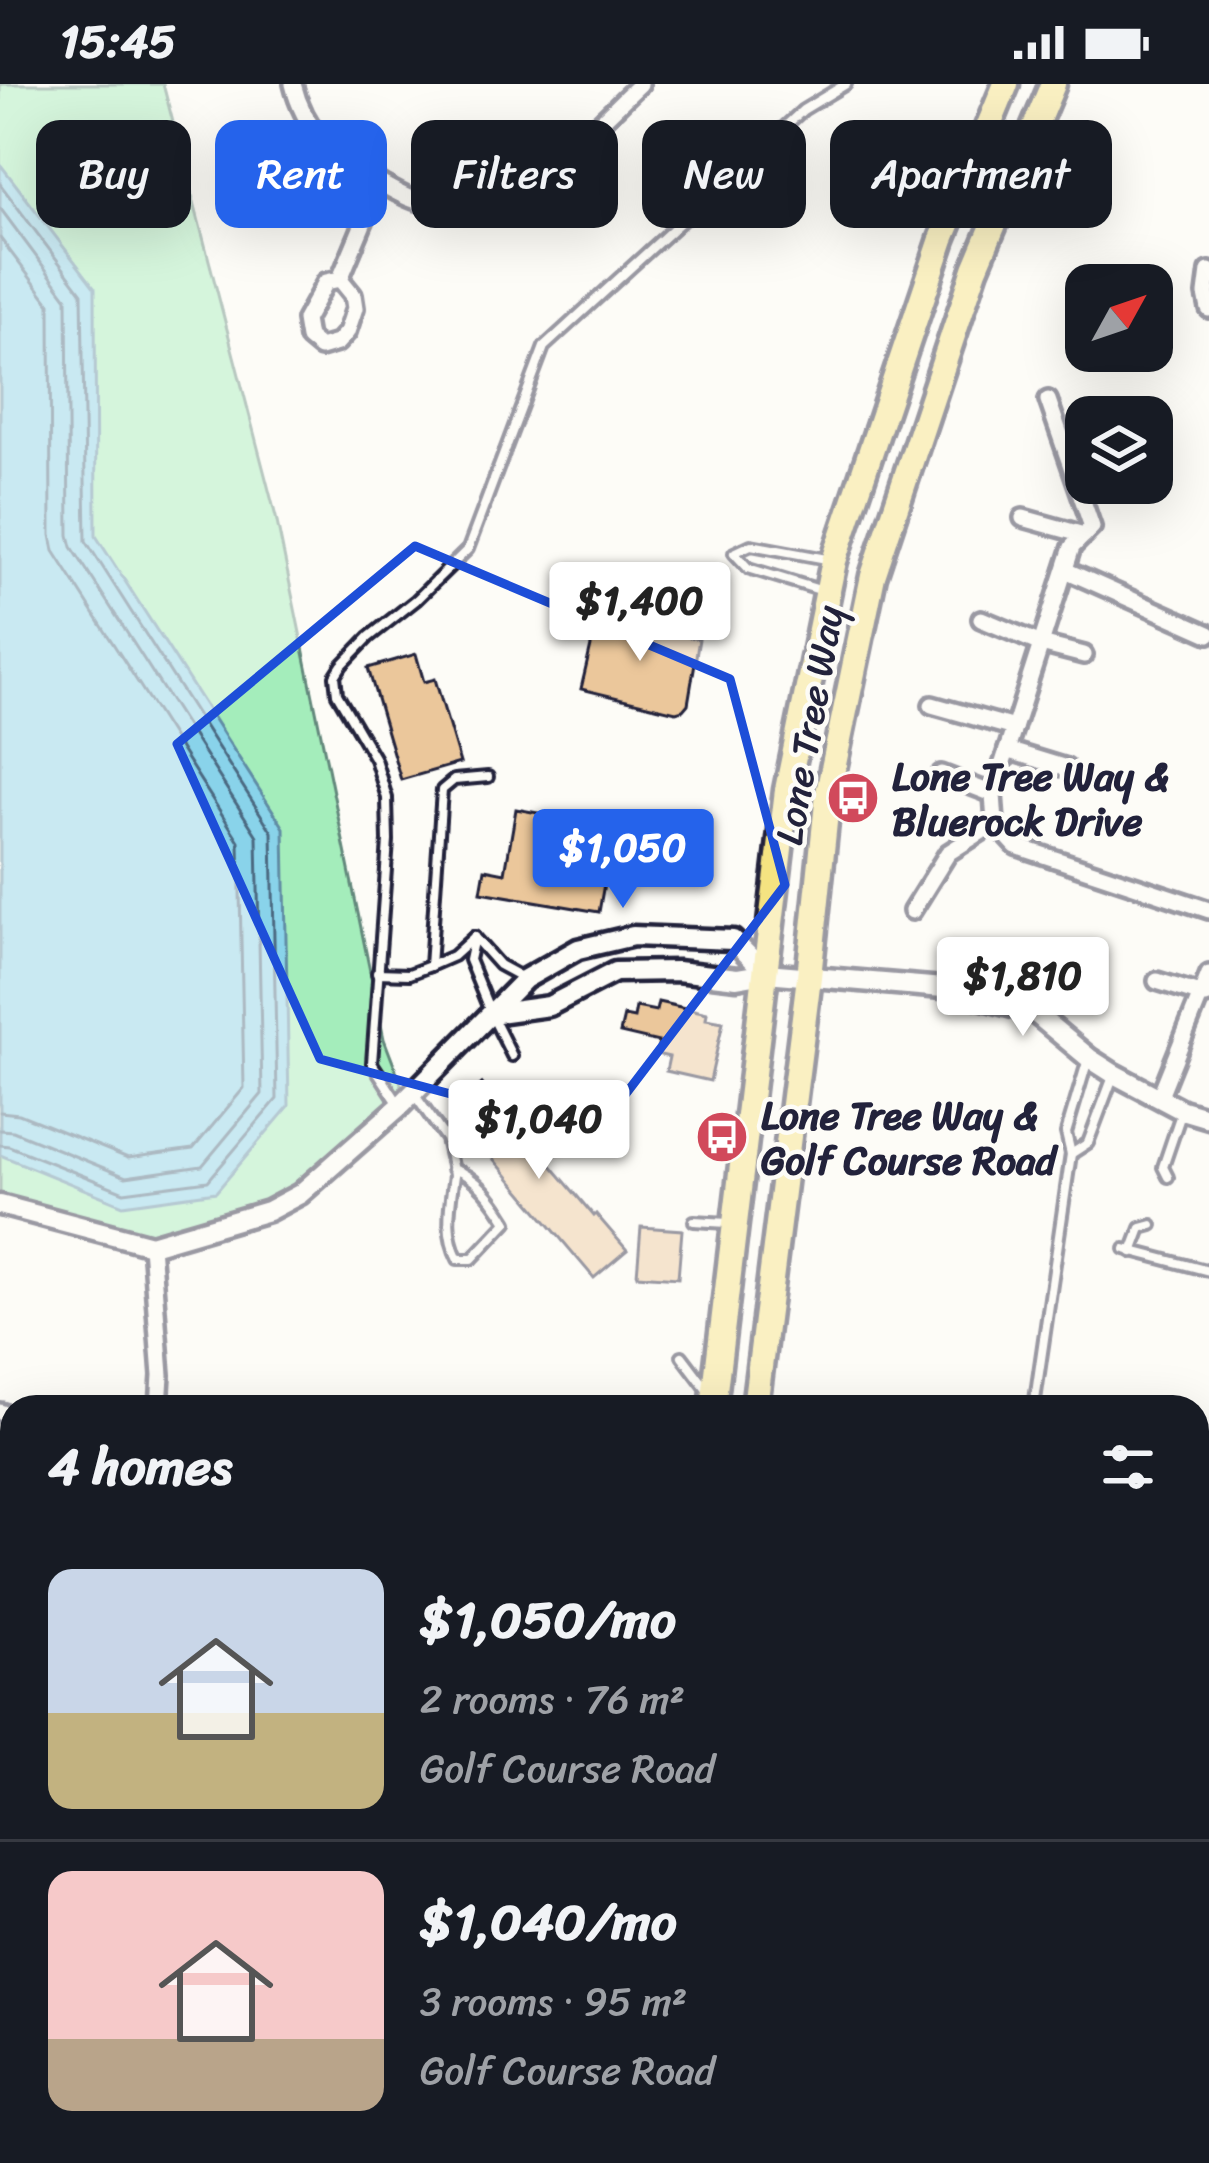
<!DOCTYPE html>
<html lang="en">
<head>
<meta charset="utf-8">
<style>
  :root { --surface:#171b24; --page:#20242c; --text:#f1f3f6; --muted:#9ea1a6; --line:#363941; --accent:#2563eb }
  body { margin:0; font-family:Sriracha,sans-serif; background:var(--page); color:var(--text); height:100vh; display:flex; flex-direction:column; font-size:45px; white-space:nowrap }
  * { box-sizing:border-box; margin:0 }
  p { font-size:39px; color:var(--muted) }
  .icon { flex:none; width:66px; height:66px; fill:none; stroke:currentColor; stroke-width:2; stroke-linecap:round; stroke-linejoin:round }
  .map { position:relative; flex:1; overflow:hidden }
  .sheet { position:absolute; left:0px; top:1311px; width:1209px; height:768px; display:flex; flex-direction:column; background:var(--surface); border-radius:36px 36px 0 0; box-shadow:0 12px 48px #0002 }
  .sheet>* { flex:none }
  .guide { position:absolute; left:36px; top:36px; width:1137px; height:108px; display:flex; gap:24px }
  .needle { width:78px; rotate:50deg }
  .tools { position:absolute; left:1065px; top:180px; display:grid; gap:24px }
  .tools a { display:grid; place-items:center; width:108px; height:108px; border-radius:24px; background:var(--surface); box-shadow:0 12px 48px #0002; font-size:60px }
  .price { position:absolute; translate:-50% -102px; padding:0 27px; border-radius:12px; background:#fff; color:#222; font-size:39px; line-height:78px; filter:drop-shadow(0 3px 6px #0008) }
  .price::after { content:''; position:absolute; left:50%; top:72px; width:36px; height:27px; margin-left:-18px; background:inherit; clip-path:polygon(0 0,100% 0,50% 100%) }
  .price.on { background:var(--accent); color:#fff }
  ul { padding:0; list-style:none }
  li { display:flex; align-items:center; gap:36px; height:300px; padding:0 48px }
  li+li { border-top:3px solid var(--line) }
  li span { display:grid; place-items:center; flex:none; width:336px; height:240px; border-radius:24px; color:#555 }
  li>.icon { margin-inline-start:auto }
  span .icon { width:144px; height:144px; fill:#fffc; stroke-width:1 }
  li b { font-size:51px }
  h2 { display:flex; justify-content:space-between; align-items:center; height:144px; padding:0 48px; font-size:51px }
  .tag { padding:0 42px; border-radius:24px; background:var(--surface); box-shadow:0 12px 48px #0002; font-size:42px; line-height:108px }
  .tag.on { background:var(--accent); color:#fff }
  .status { display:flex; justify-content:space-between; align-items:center; height:84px; padding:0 60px; background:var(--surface); direction:ltr }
  .status svg { height:33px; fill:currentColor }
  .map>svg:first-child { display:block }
  .green { fill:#a4edbb; stroke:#63887b; stroke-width:3 }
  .water { fill:#89d3ea; stroke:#608ca4; stroke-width:3 }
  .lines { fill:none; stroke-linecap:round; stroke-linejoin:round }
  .shore { stroke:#4b6981; stroke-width:3 }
  .building { fill:#ebc79b; stroke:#22223b; stroke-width:3 }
  .service-casing { stroke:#22223b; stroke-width:16 }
  .minor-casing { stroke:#22223b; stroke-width:24 }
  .tertiary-casing { stroke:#22223b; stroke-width:27 }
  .primary-casing { stroke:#22223b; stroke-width:33 }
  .service { stroke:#fdfcf7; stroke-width:8 }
  .minor { stroke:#fdfcf7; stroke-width:15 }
  .tertiary { stroke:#fdfcf7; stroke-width:18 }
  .primary { stroke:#f5e381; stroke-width:24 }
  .marked { fill:none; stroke:#1d4ed8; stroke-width:9; stroke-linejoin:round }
  .labels { text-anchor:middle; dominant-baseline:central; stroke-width:9; stroke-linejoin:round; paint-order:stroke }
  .street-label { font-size:39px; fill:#22223b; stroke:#fdfcf7 }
  .poi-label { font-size:39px; font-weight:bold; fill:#22223b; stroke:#fdfcf7; text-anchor:start }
</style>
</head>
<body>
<div class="status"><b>15:45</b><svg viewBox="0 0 49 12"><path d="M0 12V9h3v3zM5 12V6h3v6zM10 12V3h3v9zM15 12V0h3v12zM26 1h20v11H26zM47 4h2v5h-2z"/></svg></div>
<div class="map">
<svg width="1209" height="2079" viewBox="0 0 1209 2079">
  <rect width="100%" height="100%" fill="#fdfcf7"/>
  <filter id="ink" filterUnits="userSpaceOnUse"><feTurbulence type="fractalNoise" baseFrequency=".00833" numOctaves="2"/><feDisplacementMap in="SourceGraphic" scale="24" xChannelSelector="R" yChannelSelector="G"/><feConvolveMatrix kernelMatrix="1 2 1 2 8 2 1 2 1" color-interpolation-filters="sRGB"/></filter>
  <g filter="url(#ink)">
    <polygon class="green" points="0,0 163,0 276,433 384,955 407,1015 300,1110 151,1161 0,1121"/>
    <polygon class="water" points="0,80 95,204 96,452 284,744 289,1022 216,1108 123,1121 0,1071"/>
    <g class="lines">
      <g class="shore">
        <polyline points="0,100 82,209 86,457 272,748 277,1015 208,1097 124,1108 9,1062 0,1061"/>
        <polyline points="0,124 67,214 69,451 72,463 257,752 262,1010 202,1082 126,1093 13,1047 0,1046"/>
        <polyline points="0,154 50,220 51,451 54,467 239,757 244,1004 193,1065 128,1074 19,1030 0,1028"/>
      </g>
    </g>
    <g class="building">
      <polygon points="601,519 614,522 611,538 699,555 688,620 683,626 676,628 581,605"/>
      <polygon points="416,570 424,598 435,595 460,679 401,696 368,584"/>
      <polygon points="516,725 614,743 599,828 481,808 485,785 505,789"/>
      <polygon points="658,918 707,929 706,935 723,938 710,997 666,987 669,973 656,970 659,958 620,949 624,932 634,934 636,923 656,927"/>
      <polygon points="482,1000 594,1132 596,1130 627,1166 594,1194 452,1026"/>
      <polygon points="641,1143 682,1146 678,1194 637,1191"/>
    </g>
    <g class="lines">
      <g class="service-casing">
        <g id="service">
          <polyline points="823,507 748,484 734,469 751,461 832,476"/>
          <polyline points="474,853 453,872 430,882 442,706 454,696 488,693"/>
          <polyline points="474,853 469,876 491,930 512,972"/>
          <polyline points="474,853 499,881 523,894"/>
          <polyline points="377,889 409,890 430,882"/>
          <path d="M414,1010L446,1055L454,1091C450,1121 444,1148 458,1175H472L507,1138C494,1117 477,1092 452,1085"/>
          <polyline points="400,1022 372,979 388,757 387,714 375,675 337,610 335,592 342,581 369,553 416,516 468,465 544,263 803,26 846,0"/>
          <polyline points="1071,1070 1088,1059 1114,990"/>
          <polyline points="1168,1093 1163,1083 1182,1027"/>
          <polyline points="694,1137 728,1139"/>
          <polyline points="1125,1165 1209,1187"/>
          <polyline points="1132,1168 1141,1144 1152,1141"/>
          <polyline points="682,1272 710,1309"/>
          <polyline points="1034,1323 1071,1070 1066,1049 1088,975"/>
          <polyline points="782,2079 786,2067"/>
        </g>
      </g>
      <g class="minor-casing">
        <g id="minor">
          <path d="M293,0C303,41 333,79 373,96C387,102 400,111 414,116C503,147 583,53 640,0"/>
          <polyline points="1209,187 1206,210 1209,225"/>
          <polyline points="340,195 353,211 355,224 347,248 337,259 320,264 308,254 305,236 326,198 340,195 380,99"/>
          <polyline points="1048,316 1092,443 1072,463 993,710 995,739 1016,762 1209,826"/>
          <polyline points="1023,434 1084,451"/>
          <polyline points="1065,486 1209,550"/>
          <polyline points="981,535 1041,560 1084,571"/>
          <polyline points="932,621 1014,644"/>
          <polyline points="1007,666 1066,684"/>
          <polyline points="941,690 993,710"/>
          <polyline points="912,827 948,769 995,739"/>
          <polyline points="1157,897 1206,912"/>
          <polyline points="1159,1014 1209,890"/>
          <polyline points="151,1161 161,1291 159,1323"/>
          <polyline points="0,1328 12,1332"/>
          <polyline points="0,1723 12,1714"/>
          <polyline points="0,1804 12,1815"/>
          <polyline points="0,2053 12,2059"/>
          <polyline points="31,2067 57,2079"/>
        </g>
      </g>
      <g class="tertiary-casing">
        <g id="tertiary">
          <polyline points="491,930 549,922 615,888 677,887 737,894 766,889 943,904 1035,929 1089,974 1114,990 1182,1026 1209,1034"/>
          <polyline points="0,1121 151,1161 268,1127 300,1110 400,1022 525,895 578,865 633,852 733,856 766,889"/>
        </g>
      </g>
      <g class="primary-casing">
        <g id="primary">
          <polyline points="713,1323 787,706 834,477 942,155 1006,0"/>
          <polyline points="755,1323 809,893 828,709 873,492 975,185 1053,0"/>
          <polyline points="607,2079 610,2067"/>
          <polyline points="648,2079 651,2067"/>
        </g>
      </g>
      <use href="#service" class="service"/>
      <use href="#minor" class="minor"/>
      <use href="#tertiary" class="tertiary"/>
      <use href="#primary" class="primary"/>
    </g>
  </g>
  <path d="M0 0H1209V2079H0ZM415,462L730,595L785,801L596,1049L320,975L177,660Z" fill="#fdfcf7" fill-opacity=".55" fill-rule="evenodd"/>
  <path class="marked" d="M415,462L730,595L785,801L596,1049L320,975L177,660Z"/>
  <defs>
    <g id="bus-disc" transform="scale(2.7)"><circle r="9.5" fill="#d1495b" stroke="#fdfcf7"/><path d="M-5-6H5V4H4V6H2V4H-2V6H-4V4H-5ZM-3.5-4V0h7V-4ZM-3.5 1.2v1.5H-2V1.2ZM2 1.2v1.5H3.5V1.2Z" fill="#fff"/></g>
  </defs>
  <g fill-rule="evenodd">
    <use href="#bus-disc" x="853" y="714"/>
    <use href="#bus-disc" x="722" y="1053"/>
  </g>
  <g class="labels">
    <g class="street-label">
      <text transform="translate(809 641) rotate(-80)">Lone Tree Way</text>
    </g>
    <g class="poi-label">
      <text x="892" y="692">Lone Tree Way &amp;<tspan x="892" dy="45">Bluerock Drive</tspan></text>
      <text x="761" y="1031">Lone Tree Way &amp;<tspan x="761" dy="45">Golf Course Road</tspan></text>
    </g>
  </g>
</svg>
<div class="tools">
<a><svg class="needle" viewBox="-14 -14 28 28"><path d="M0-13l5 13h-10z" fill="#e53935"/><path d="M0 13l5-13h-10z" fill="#9ea1a6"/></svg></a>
<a><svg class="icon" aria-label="layers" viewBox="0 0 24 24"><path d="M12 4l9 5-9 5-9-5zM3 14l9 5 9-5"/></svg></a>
</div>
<b class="price" style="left:640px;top:580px">$1,400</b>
<b class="price on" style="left:623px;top:827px">$1,050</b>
<b class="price" style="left:1023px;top:955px">$1,810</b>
<b class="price" style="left:539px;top:1098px">$1,040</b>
<div class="guide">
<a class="tag">Buy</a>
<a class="tag on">Rent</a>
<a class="tag">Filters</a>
<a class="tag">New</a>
<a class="tag">Apartment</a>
</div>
<section class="sheet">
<h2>4 homes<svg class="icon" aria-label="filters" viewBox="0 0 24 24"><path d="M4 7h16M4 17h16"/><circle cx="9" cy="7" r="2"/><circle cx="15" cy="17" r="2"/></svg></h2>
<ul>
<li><span style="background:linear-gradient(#c9d6e8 60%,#c2b280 0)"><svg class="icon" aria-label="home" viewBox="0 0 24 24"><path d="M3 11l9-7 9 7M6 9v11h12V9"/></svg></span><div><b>$1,050/mo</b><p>2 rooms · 76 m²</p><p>Golf Course Road</p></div></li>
<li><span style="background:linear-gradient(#f6c9c9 70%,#b9a48a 0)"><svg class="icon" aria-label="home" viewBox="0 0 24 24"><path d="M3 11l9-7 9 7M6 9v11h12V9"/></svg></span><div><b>$1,040/mo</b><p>3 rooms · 95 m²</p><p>Golf Course Road</p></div></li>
</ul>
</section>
</div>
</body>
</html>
